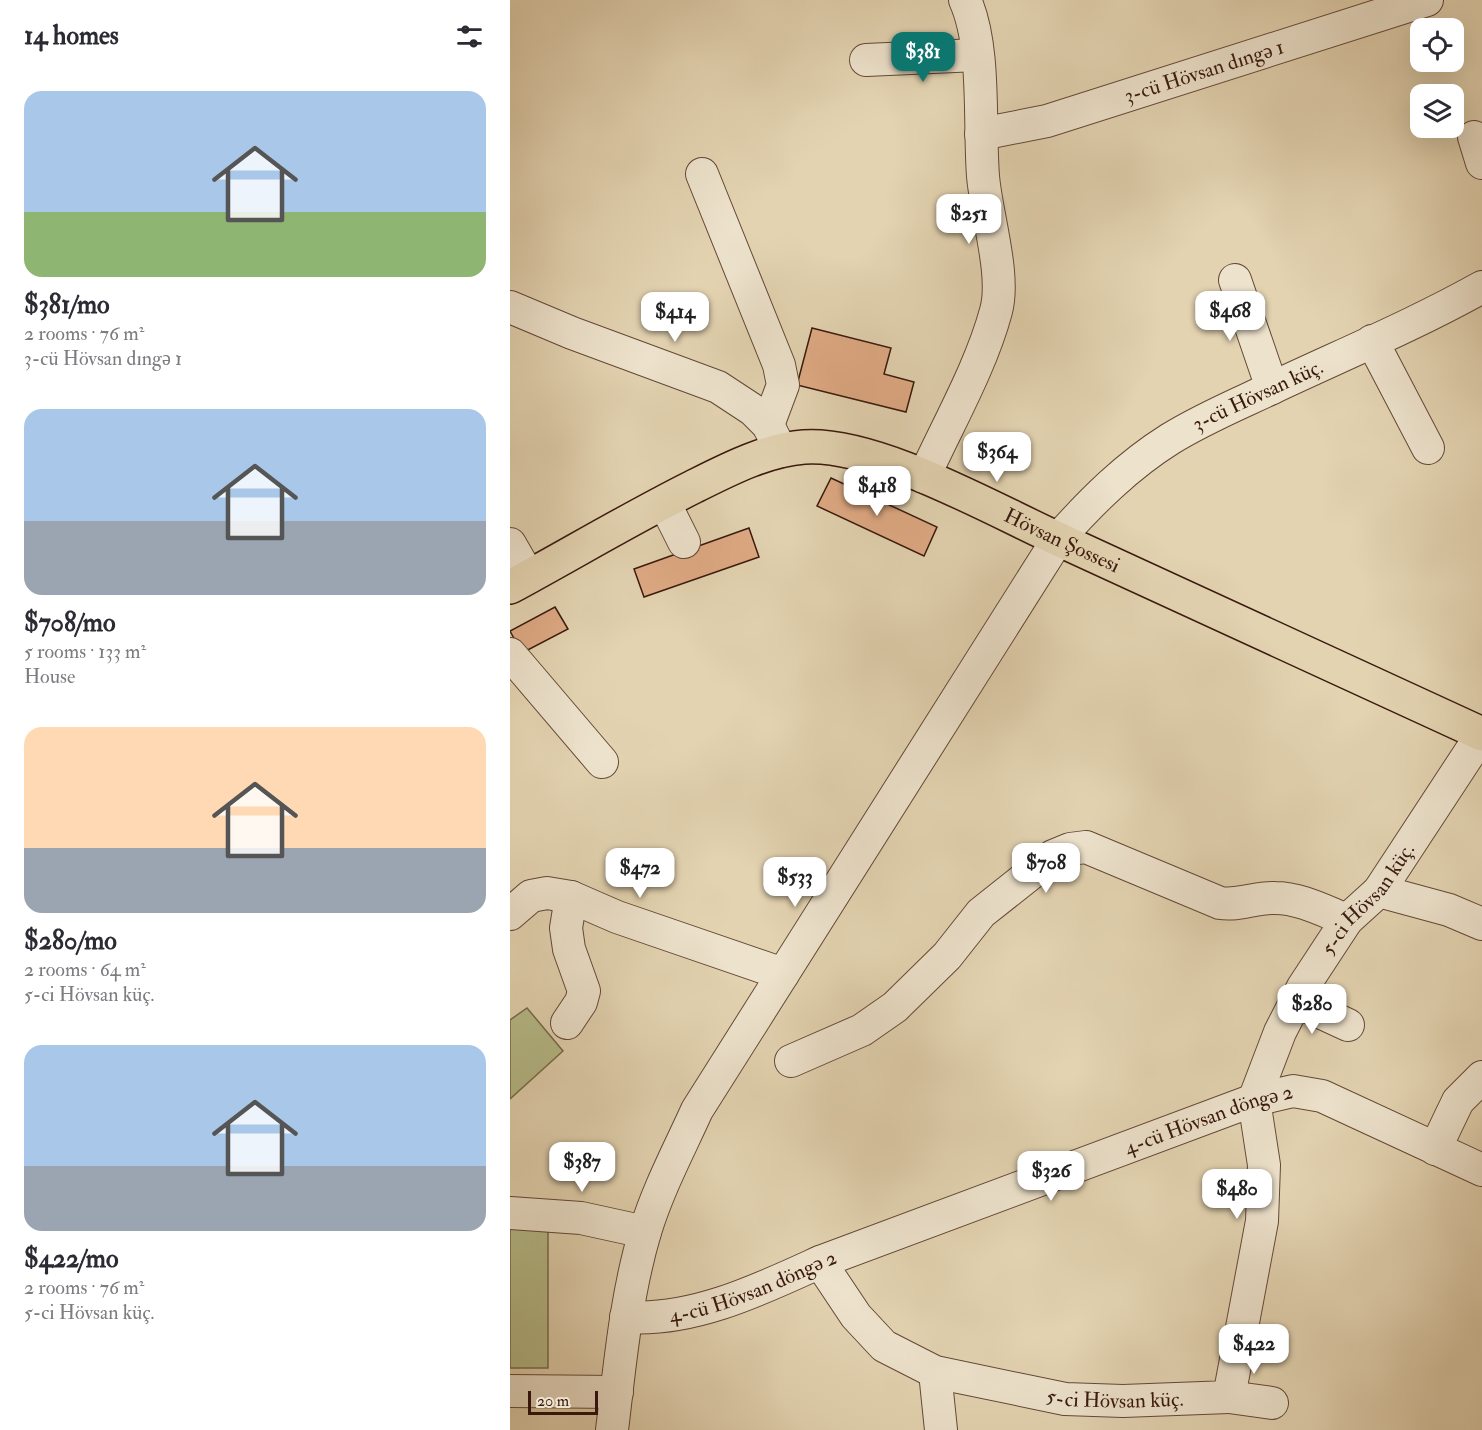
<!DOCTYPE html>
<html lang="en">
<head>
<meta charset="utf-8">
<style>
  :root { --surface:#fff; --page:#f7f7f7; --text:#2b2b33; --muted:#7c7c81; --accent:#0f766e }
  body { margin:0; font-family:"IM FELL Double Pica",serif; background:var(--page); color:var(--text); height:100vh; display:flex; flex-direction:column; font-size:22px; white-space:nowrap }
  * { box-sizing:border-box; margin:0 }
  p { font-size:20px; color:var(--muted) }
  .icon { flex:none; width:33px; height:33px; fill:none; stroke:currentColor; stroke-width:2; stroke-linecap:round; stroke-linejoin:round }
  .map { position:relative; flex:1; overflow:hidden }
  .details { display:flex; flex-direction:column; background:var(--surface); width:510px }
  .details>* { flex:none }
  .controls { position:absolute; left:900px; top:18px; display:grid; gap:12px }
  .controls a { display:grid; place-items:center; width:54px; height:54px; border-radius:12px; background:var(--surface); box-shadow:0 6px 24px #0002; font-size:30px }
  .scale { position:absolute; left:18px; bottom:15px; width:70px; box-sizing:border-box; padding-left:6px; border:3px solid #39190e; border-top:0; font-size:16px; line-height:21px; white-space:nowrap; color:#39190e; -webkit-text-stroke:4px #ede2cc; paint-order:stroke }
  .price { position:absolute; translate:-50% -51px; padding:0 14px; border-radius:12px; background:#fff; color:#222; font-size:20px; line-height:39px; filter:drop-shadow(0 2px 3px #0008) }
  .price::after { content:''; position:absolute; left:50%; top:36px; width:18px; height:14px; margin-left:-9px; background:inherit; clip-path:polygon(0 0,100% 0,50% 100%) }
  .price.active { background:var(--accent); color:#fff }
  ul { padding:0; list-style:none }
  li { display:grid; align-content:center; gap:12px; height:318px; padding:0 24px }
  li span { display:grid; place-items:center; height:186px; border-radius:18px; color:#555 }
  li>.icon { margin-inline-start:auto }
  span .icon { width:108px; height:108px; fill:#fffc; stroke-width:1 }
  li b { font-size:26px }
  h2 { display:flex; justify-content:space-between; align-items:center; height:72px; padding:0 24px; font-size:26px }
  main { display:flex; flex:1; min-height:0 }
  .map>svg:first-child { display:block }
  .green { fill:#b6bb89; stroke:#786a4c; stroke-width:1.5 }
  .building { fill:#dfaa84; stroke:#39190e; stroke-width:1.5 }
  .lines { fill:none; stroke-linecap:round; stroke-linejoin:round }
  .minor-casing { stroke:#644837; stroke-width:34 }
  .major-casing { stroke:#39190e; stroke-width:36 }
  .minor { stroke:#ede2cc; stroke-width:32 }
  .major { stroke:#e3d3b1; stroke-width:33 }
  .labels { text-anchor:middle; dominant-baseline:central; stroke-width:6; stroke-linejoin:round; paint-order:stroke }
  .street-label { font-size:21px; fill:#39190e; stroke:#ede2cc }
</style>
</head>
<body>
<main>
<section class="details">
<h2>14 homes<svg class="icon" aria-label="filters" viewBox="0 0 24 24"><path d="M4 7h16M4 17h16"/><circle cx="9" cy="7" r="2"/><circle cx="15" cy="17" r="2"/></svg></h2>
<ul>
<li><span style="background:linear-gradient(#a9c7e8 65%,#8fb573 0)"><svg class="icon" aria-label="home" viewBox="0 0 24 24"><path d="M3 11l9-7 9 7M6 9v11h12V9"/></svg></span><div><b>$381/mo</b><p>2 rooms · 76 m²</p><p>3-cü Hövsan dıngə 1</p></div></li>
<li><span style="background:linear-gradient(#a9c7e8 60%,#9aa5b1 0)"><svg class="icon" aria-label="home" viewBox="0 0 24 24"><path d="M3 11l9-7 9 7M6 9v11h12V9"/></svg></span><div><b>$708/mo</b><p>5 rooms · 133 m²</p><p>House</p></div></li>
<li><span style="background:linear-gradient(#ffd9b3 65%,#9aa5b1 0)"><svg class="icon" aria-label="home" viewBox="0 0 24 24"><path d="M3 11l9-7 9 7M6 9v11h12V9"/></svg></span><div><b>$280/mo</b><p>2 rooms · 64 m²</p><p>5-ci Hövsan küç.</p></div></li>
<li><span style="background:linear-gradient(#a9c7e8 65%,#9aa5b1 0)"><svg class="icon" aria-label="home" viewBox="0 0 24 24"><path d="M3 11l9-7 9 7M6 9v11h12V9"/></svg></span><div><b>$422/mo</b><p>2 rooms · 76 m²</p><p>5-ci Hövsan küç.</p></div></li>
</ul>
</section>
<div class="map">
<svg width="972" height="1430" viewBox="0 0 972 1430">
  <rect width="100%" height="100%" fill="#e3d3b1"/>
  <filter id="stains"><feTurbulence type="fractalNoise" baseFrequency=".00333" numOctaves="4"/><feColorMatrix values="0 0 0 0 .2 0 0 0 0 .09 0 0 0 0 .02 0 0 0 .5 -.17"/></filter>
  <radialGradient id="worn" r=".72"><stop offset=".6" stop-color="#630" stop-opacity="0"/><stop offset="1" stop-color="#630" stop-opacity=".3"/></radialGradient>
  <g class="green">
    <polygon points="17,1008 53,1051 0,1099 0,1020"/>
    <polygon points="0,1224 38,1228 38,1368 0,1368"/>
  </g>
  <g class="building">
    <polygon points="302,328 381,348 374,374 404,382 396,412 287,385"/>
    <polygon points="321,478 427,527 414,556 307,506"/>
    <polygon points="239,528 249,557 134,597 124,569"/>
    <polygon points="45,607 58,629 12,653 0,631"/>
  </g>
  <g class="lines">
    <g class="minor-casing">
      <g id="minor">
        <polyline points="356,60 467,55"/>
        <path id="s1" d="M471,134L537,121L917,0"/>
        <polyline points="964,137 972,163"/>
        <polyline points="192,174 269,365 273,385 258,425"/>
        <polyline points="725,280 762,388"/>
        <polyline points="0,307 62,333 208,387 243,410 258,425 271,451"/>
        <polyline points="862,341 918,448"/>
        <path d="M414,477C438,424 471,367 486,311C496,275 476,214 473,176C469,124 476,46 455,0"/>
        <polyline points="154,502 174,542"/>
        <polyline points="0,544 19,577"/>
        <polyline points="0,654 92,762"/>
        <polyline points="869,891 939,910 972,924"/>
        <polyline points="0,914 21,896 37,893 61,897 107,917 273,974"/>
        <polyline points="786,1001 838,1025"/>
        <polyline points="57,1023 71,1002 74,991 59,949 56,928 61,897"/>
        <path d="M281,1061L352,1030L385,1007L437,956L471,913L543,856L560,849L576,847L710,903C729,906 746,897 765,898C790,898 814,911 837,920"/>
        <polyline points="925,1149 948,1101 972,1077"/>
        <polyline points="0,1213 71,1218 135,1232"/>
        <path id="s2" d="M310,1262L346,1316L374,1346L425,1372L555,1399L613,1401L719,1397L752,1221L754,1165L744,1100L770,1032L793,987L837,920L869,891L972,734"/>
        <path id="s3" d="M116,1317C183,1322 251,1289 310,1262L744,1100L783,1091L812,1096L972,1170"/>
        <polyline points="425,1372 431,1430"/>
        <polyline points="0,1391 107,1392"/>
        <polyline points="719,1397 762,1403"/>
        <path id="s4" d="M102,1430C110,1364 116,1296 135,1232C148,1189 169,1150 187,1110L548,539C582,501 617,466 660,439C692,419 728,404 762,388C832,355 904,325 972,287"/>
      </g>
    </g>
    <g class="major-casing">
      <g id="major">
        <path id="s5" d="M0,587C61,554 121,518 183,487C217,470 255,450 294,447C365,442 482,509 548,539C690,603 831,669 972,734"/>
      </g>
    </g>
    <use href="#minor" class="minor"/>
    <use href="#major" class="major"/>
  </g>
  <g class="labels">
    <g class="street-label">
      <text stroke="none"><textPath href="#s1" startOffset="232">3-cü Hövsan dıngə 1</textPath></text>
      <text stroke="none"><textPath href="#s4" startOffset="1258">3-cü Hövsan küç.</textPath></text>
      <text stroke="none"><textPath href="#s5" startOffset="604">Hövsan Şossesi</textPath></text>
      <text stroke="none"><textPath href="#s2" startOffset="994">5-ci Hövsan küç.</textPath></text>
      <text stroke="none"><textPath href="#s3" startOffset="618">4-cü Hövsan döngə 2</textPath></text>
      <text stroke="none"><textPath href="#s3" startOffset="132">4-cü Hövsan döngə 2</textPath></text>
      <text stroke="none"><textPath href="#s2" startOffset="346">5-ci Hövsan küç.</textPath></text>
    </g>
  </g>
  <rect width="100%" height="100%" filter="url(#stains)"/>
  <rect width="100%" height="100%" fill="url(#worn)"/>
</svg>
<div class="controls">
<a><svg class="icon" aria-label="locate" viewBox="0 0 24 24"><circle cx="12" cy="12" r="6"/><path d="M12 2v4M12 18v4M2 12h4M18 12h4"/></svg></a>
<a><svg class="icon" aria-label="layers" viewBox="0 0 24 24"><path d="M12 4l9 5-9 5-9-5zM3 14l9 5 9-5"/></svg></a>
</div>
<div class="scale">20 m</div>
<b class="price active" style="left:413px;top:83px">$381</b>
<b class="price" style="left:459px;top:245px">$251</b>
<b class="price" style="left:720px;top:342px">$468</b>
<b class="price" style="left:165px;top:343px">$414</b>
<b class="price" style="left:487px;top:483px">$364</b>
<b class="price" style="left:367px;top:517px">$418</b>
<b class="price" style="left:536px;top:894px">$708</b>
<b class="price" style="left:130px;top:899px">$472</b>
<b class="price" style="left:285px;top:908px">$533</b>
<b class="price" style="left:802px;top:1035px">$280</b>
<b class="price" style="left:72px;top:1193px">$387</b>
<b class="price" style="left:541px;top:1202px">$326</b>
<b class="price" style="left:727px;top:1220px">$480</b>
<b class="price" style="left:744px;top:1375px">$422</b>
</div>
</main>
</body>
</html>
